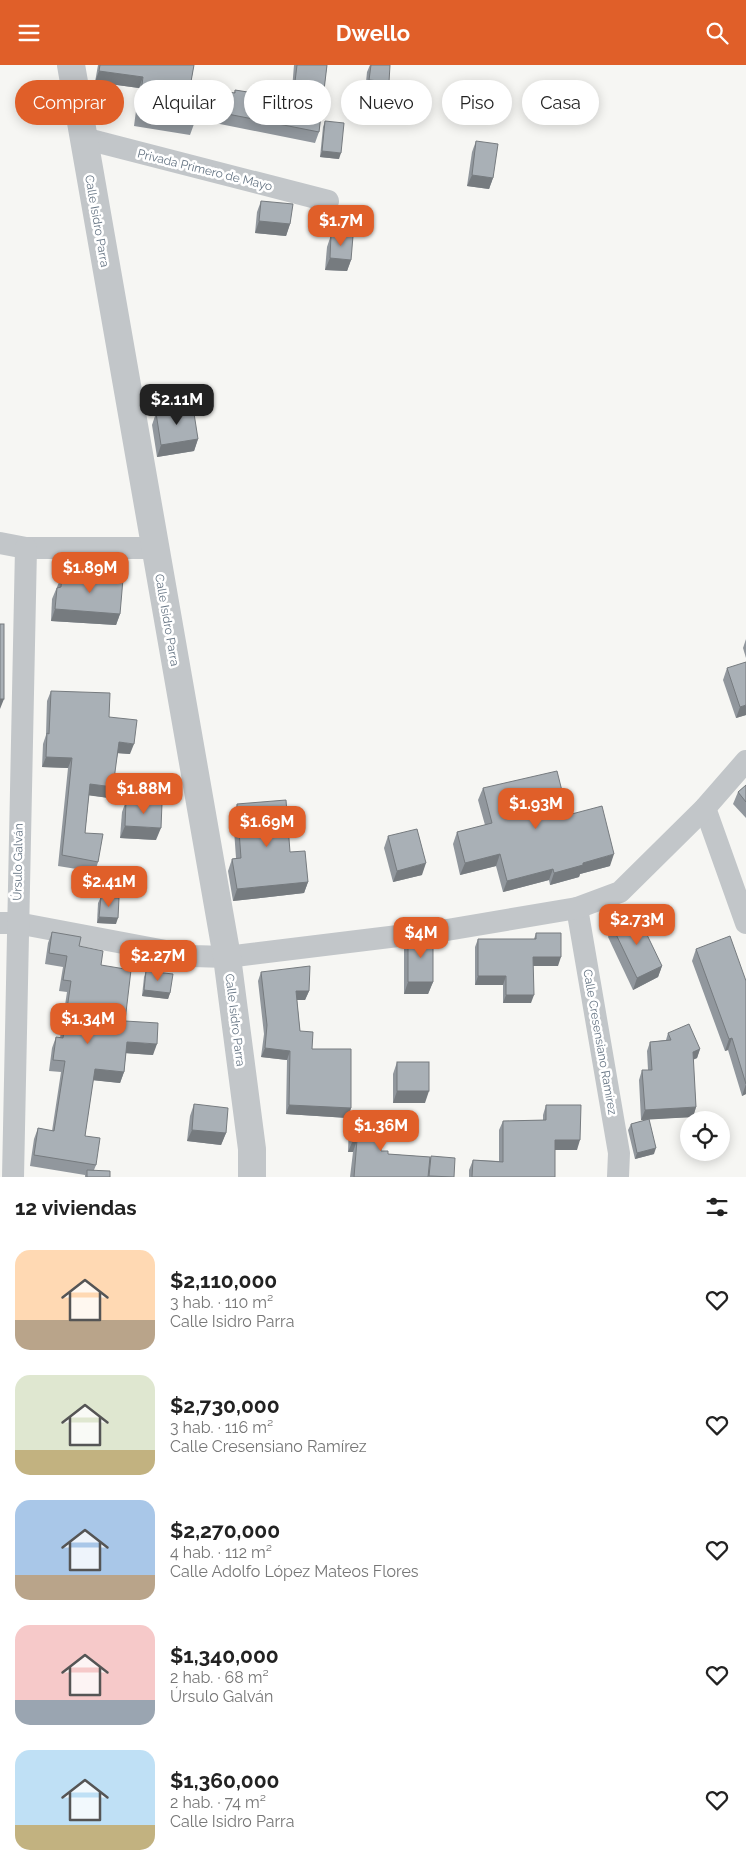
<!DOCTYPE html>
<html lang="es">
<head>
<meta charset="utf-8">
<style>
  :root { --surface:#fff; --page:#f6f6f6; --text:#222; --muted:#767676; --accent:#e05f29 }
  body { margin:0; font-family:Raleway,sans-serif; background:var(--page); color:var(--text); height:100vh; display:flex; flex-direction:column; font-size:19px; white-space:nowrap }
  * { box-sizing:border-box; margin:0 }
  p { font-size:16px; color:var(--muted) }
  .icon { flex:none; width:28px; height:28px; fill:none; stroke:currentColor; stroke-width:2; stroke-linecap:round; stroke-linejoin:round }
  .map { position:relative; height:1112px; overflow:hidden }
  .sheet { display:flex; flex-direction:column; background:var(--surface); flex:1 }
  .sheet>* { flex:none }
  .guide { position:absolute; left:15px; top:15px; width:716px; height:45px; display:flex; gap:10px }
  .buttons { position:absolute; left:680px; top:1046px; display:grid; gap:10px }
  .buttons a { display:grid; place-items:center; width:50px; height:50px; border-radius:50%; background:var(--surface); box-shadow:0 2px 12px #0003; font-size:25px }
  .price { position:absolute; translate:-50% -42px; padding:0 11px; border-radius:10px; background:var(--accent); color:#fff; font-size:16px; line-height:32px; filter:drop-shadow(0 1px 2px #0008) }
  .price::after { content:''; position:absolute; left:50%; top:30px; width:15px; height:11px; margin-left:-8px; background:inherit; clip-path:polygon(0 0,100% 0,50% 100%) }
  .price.on { background:#222; color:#fff }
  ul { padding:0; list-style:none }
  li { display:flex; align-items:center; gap:15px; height:125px; padding:0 15px }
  li span { display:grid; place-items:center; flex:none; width:140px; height:100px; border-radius:15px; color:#555 }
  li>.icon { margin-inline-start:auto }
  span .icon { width:60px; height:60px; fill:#fffc; stroke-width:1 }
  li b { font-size:21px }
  h2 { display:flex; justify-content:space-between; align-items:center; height:60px; padding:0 15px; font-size:21px }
  .chip { padding:0 18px; border-radius:22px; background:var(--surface); box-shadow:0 2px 12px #0003; font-size:18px; line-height:45px }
  .chip.on { background:var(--accent); color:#fff }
  header { display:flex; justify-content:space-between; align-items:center; height:65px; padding:0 15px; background:var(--accent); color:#fff; font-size:22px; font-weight:700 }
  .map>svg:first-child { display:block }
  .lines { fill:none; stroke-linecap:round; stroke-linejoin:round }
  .minor { stroke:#c2c6c9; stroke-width:22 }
  .tertiary { stroke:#c2c6c9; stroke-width:28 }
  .wall { fill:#91979d }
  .shaded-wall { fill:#767b7f }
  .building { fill:#a9b0b6; stroke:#767b7f }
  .labels { text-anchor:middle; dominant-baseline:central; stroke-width:5; stroke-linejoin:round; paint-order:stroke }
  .street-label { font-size:12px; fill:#667584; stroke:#fff }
</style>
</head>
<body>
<header><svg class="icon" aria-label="menu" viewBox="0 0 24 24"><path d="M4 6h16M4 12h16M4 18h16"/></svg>Dwello<svg class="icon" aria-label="search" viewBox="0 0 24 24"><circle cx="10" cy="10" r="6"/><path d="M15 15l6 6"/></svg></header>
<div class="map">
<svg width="746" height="1112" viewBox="0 0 746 1112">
  <rect width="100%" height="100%" fill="#f6f6f3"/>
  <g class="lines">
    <g class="minor">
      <polyline points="83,73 328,136"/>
      <polyline points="0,478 26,483 155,483"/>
      <polyline points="705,743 746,858"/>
      <polyline points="577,843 619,1088 618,1112"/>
      <polyline points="0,858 17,858 192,891 227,892 447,865 577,843 620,827 705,743 746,696"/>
      <polyline points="13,1112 26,483"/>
    </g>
    <polyline class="tertiary" points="71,0 227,892 252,1084 252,1112"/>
  </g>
  <g class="wall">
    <polygon points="98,0 194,0 190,22 234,28 235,25 252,28 255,20 292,24 294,0 327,0 319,67 315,78 195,54 194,59 190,70 134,61 139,23 95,17"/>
    <polygon points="370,0 390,0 385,29 365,27 367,7"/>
    <polygon points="325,56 339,94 320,92 323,62"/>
    <polygon points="476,76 493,113 489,124 467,121 472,87"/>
    <polygon points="261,136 290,159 286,171 255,168 257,147"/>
    <polygon points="331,170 351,195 347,206 325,205 327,182"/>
    <polygon points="156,348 198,374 194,386 157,392 152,360"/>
    <polygon points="62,510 120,549 116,560 51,556 52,534"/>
    <polygon points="746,574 746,593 743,583"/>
    <polygon points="727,603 746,650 736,653 723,615"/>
    <polygon points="51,626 109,652 130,689 118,688 109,733 89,730 85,768 98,797 95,807 58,801 68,703 42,702 43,679 46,670 47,636"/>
    <polygon points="746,720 746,753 733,739 738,727"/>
    <polygon points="483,723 568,750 610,801 580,809 579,812 550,820 549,815 503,827 496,801 460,810 453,779 457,767 485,760 478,735"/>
    <polygon points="126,736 156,775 120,773 122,747"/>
    <polygon points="237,739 290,787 308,817 304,828 233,836 228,806 232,794 236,793 233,751"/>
    <polygon points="388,771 422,810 393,817 384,783"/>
    <polygon points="101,832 116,859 97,858 98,838"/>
    <polygon points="612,861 662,901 658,912 633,925 608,872"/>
    <polygon points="52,867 79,881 101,900 125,956 153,990 126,988 124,1007 120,1018 93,1015 85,1071 96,1100 94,1105 110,1112 85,1112 85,1110 30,1101 34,1074 38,1063 52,1066 61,1007 49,1006 52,983 56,972 60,973 67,927 59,926 63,902 45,899 48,878"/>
    <polygon points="536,868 558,901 533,901 531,938 503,938 503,920 475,920 475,882 478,874 534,874"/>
    <polygon points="408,872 433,917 428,929 404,929 404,884"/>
    <polygon points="696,884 746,916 746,1029 742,1031 728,985 725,986 692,896"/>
    <polygon points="146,906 170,928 168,934 142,931 144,912"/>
    <polygon points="261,907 309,926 305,935 297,935 300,966 351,1043 348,1053 286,1049 287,995 261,992 264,969 258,916"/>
    <polygon points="668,968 700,984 697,993 693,995 696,1042 693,1052 649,1054 654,1089 635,1094 628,1065 631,1059 646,1055 641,1055 639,1015 642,1005 648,1005 647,986 650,977 666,975"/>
    <polygon points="397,997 425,1038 393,1038 393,1009"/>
    <polygon points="194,1039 226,1068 221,1080 187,1076 190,1051"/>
    <polygon points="546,1040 577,1085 555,1085 555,1112 469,1112 469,1105 473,1095 499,1096 499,1065 503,1056 543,1055 543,1050"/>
    <polygon points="353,1046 381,1086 388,1089 430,1092 454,1112 350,1112 353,1087 348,1087 349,1057"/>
  </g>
  <g class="shaded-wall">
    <polygon points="99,6 143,12 139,23 95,17"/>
    <polygon points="369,15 389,17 385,29 365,27"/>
    <polygon points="322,86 341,88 339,94 320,92"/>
    <polygon points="472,110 493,113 489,124 467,121"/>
    <polygon points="259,156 290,159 286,171 255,168"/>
    <polygon points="330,193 351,195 347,206 325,205"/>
    <polygon points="198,374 194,386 157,392 161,380"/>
    <polygon points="55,544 120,549 116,560 51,556"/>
    <polygon points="0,634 4,634 0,644"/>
    <polygon points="746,640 746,650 736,653 740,642"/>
    <polygon points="119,677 134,679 130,689 115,688"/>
    <polygon points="46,692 72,693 68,703 42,702"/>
    <polygon points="90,719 113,722 109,733 86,730"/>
    <polygon points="125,761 161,763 156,775 120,773"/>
    <polygon points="500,789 496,801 460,810 465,798"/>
    <polygon points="614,789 610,801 580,809 579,812 550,820 554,808 583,798"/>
    <polygon points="426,798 422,810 393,817 397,806"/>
    <polygon points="553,804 549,815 503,827 507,816"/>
    <polygon points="308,817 304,828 233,836 237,824"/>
    <polygon points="99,852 118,853 116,859 97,858"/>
    <polygon points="533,892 561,892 558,901 530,901"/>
    <polygon points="662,901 658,912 633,925 637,913"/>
    <polygon points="478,911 506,911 503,920 475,920"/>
    <polygon points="408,917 433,917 428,929 404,929"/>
    <polygon points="144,925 170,928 168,934 142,931"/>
    <polygon points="296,926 309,926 305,935 292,935"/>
    <polygon points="506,930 534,930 531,938 503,938"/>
    <polygon points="732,973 728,985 725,986 729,974"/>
    <polygon points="127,977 157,979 153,990 123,988"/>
    <polygon points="265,983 290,986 287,995 261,992"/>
    <polygon points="700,984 697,993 689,996 693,987"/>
    <polygon points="95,1004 124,1007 120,1018 91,1015"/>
    <polygon points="746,1019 746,1029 742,1031"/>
    <polygon points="397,1026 429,1026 425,1038 393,1038"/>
    <polygon points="289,1040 351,1043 348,1053 286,1049"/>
    <polygon points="696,1042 693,1052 641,1055 645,1045"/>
    <polygon points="192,1065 226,1068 221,1080 187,1076"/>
    <polygon points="353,1075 357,1075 353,1087 348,1087"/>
    <polygon points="555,1075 580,1075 577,1085 551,1085"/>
    <polygon points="656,1083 654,1089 635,1094 637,1088"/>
  </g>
  <g class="building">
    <polygon points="100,0 194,0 190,22 235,28 235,25 254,28 255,20 294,25 297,0 327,0 319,67 197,43 194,59 138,50 143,12 99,6"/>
    <polygon points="371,0 390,0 389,17 369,15"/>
    <polygon points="325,56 344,58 341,88 322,86"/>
    <polygon points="476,76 498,79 493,113 472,110"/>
    <polygon points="261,136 293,139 290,159 259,156"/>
    <polygon points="331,170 353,171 351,195 330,193"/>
    <polygon points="193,342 198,374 161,380 156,348"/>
    <polygon points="62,510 123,514 120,549 55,544 57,523 61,522"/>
    <rect x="0" y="559" width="4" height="75"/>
    <polygon points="746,597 746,640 740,642 727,603"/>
    <polygon points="51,626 110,628 109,652 137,655 134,679 119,677 113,722 90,719 85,768 103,769 98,797 62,790 72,693 46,692 47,668 49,669"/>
    <polygon points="557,706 568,750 602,741 614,789 583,798 583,800 554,808 553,804 507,816 500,789 465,798 457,767 492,758 483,723"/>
    <polygon points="746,720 746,737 738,727"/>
    <polygon points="286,735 290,787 305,786 308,817 237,824 232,794 241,793 237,739"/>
    <polygon points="126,736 162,738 161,763 125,761"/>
    <polygon points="417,764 426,798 397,806 388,771"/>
    <polygon points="101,832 119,833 118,853 99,852"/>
    <polygon points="637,849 662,901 637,913 612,861"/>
    <polygon points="52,867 81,872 79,881 103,886 101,900 131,905 125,956 158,958 157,979 127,977 124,1007 95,1004 85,1071 100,1073 96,1100 34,1090 38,1063 54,1066 65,996 53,995 56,972 63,973 71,916 63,915 67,891 49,888"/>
    <polygon points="536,868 561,868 561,892 533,892 534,930 506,930 506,911 478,911 478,874 536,874"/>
    <polygon points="433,871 433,917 408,917 408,872"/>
    <polygon points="730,871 746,916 746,1019 732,973 729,974 696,884"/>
    <polygon points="310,901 309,926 296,926 300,966 313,967 312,984 351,984 351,1043 289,1040 290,986 265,983 267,960 261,907"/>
    <polygon points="146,906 173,909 170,928 144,925"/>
    <polygon points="689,959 700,984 693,987 696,1042 645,1045 642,1005 652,1005 650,977 671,975 668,968"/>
    <rect x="397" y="997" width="32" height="29"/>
    <polygon points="194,1039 228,1043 226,1068 192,1065"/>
    <polygon points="546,1040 581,1040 580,1075 555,1075 555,1112 472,1112 473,1095 503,1097 503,1056 546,1055"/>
    <polygon points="353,1046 381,1046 381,1086 388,1086 388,1089 430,1092 428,1112 354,1112 357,1075 353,1075"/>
    <polygon points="649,1054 656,1083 637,1088 631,1059"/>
    <polygon points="431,1091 455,1093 454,1112 429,1111"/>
    <polygon points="87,1105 110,1106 110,1112 87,1112"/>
  </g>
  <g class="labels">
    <g class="street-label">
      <text transform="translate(205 105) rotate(14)">Privada Primero de Mayo</text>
      <text transform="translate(97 156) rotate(80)">Calle Isidro Parra</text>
      <text transform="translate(167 555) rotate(80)">Calle Isidro Parra</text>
      <text transform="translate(18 797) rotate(-89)">Úrsulo Galván</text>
      <text transform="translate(235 955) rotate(83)">Calle Isidro Parra</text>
      <text transform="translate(600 977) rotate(80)">Calle Cresensiano Ramírez</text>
    </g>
  </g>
</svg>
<div class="buttons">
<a><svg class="icon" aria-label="locate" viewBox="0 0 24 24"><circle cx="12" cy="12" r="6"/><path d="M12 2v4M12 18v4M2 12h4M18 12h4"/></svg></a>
</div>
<b class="price" style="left:341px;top:182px">$1.7M</b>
<b class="price on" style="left:177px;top:361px">$2.11M</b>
<b class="price" style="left:90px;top:529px">$1.89M</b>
<b class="price" style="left:144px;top:750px">$1.88M</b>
<b class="price" style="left:536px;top:765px">$1.93M</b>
<b class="price" style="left:267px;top:783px">$1.69M</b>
<b class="price" style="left:109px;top:843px">$2.41M</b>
<b class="price" style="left:637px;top:881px">$2.73M</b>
<b class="price" style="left:421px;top:894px">$4M</b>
<b class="price" style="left:158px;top:917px">$2.27M</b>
<b class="price" style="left:88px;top:980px">$1.34M</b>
<b class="price" style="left:381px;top:1087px">$1.36M</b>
<div class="guide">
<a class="chip on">Comprar</a>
<a class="chip">Alquilar</a>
<a class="chip">Filtros</a>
<a class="chip">Nuevo</a>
<a class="chip">Piso</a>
<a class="chip">Casa</a>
</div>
</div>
<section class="sheet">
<h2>12 viviendas<svg class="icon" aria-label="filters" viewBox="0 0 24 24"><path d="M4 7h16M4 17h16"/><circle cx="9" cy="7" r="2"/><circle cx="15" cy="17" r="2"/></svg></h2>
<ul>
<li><span style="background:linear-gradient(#ffd9b3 70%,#b9a48a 0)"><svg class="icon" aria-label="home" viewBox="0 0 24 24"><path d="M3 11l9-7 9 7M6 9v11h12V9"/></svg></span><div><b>$2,110,000</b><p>3 hab. · 110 m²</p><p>Calle Isidro Parra</p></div><svg class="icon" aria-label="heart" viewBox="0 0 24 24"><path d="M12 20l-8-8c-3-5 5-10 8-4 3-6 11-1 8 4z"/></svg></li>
<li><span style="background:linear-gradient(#dfe7d0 75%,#c2b280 0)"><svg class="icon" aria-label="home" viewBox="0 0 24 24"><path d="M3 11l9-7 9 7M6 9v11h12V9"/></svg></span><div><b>$2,730,000</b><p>3 hab. · 116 m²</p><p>Calle Cresensiano Ramírez</p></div><svg class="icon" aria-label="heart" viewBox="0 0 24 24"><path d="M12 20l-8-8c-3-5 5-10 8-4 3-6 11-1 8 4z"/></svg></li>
<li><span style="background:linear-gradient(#a9c7e8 75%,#b9a48a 0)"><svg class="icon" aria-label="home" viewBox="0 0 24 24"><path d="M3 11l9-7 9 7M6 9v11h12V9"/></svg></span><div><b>$2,270,000</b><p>4 hab. · 112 m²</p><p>Calle Adolfo López Mateos Flores</p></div><svg class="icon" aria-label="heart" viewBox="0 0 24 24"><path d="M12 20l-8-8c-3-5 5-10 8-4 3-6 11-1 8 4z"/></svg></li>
<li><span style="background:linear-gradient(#f6c9c9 75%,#9aa5b1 0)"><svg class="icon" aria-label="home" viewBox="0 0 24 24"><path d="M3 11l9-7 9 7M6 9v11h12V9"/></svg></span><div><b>$1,340,000</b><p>2 hab. · 68 m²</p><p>Úrsulo Galván</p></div><svg class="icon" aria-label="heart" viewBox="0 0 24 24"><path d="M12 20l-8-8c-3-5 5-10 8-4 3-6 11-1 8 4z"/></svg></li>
<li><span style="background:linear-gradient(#bfe0f5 75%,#c2b280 0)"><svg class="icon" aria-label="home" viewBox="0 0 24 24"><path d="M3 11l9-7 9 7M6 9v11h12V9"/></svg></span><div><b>$1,360,000</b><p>2 hab. · 74 m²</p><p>Calle Isidro Parra</p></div><svg class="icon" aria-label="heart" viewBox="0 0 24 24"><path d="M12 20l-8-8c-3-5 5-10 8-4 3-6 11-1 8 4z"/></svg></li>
</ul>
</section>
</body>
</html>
